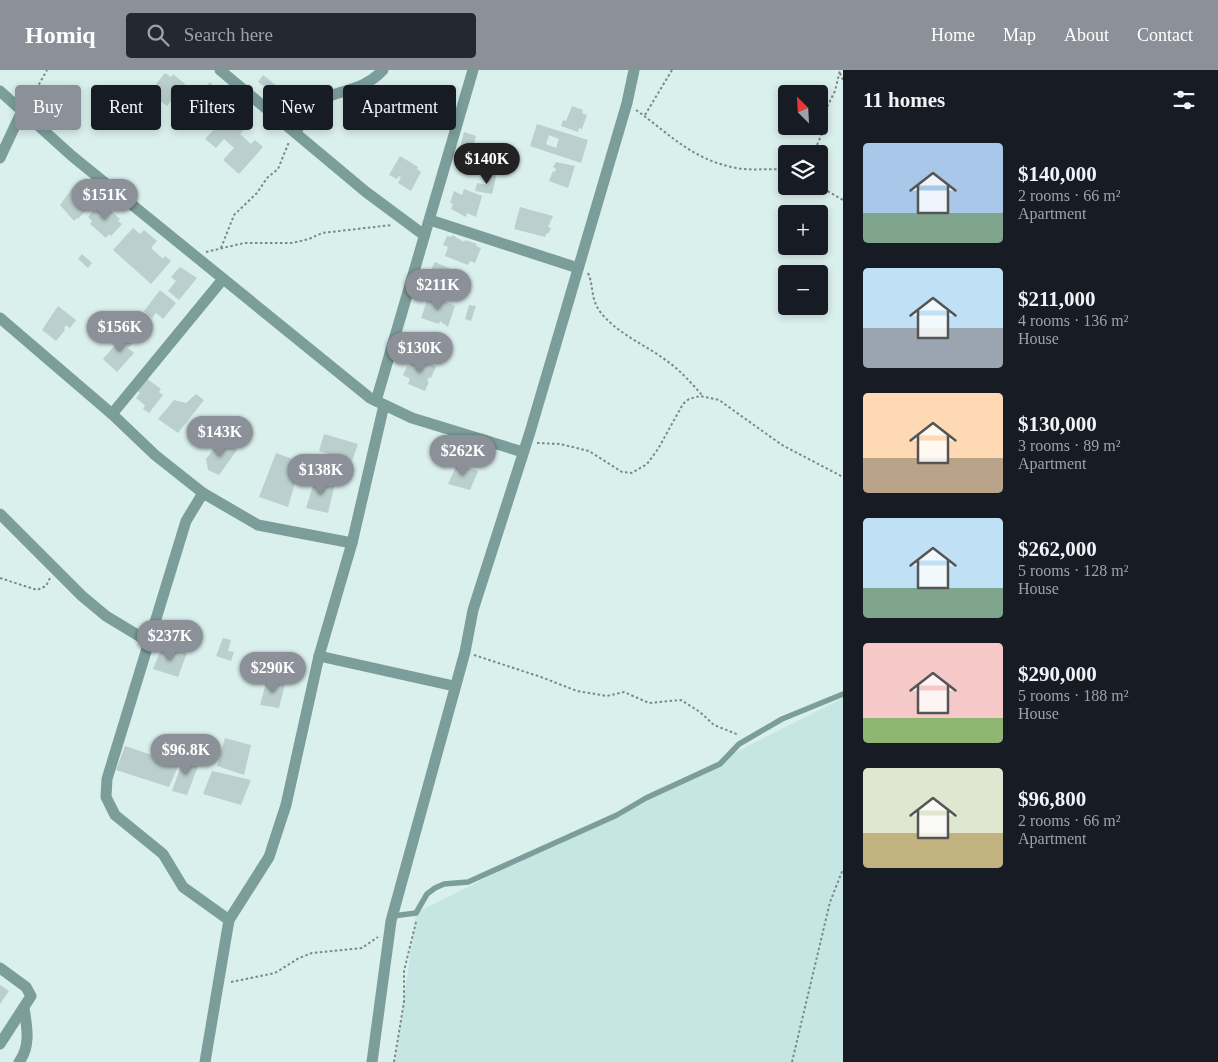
<!DOCTYPE html>
<html lang="en">
<head>
<meta charset="utf-8">
<style>
  :root { --surface:#171b24; --page:#242831; --text:#f1f3f6; --muted:#9ea1a6; --accent:#8c9099 }
  body { margin:0; font-family:"Times New Roman",serif; background:var(--page); color:var(--text); height:100vh; display:flex; flex-direction:column; font-size:19px; white-space:nowrap }
  * { box-sizing:border-box; margin:0 }
  p { font-size:16px; color:var(--muted) }
  .icon { flex:none; width:28px; height:28px; fill:none; stroke:currentColor; stroke-width:2; stroke-linecap:round; stroke-linejoin:round }
  .map { position:relative; flex:1; overflow:hidden }
  .side { display:flex; flex-direction:column; background:var(--surface); width:375px }
  .side>* { flex:none }
  .guide { position:absolute; left:15px; top:15px; width:475px; height:45px; display:flex; gap:10px }
  .needle { width:32px; rotate:336deg }
  .tools { position:absolute; left:778px; top:15px; display:grid; gap:10px }
  .tools a { display:grid; place-items:center; width:50px; height:50px; border-radius:5px; background:var(--surface); box-shadow:0 2px 8px #0003; font-size:25px }
  .price { position:absolute; translate:-50% -42px; padding:0 11px; border-radius:18px; background:var(--accent); color:#fff; font-size:16px; line-height:32px; filter:drop-shadow(0 1px 2px #0008) }
  .price::after { content:''; position:absolute; left:50%; top:30px; width:15px; height:11px; margin-left:-8px; background:inherit; clip-path:polygon(0 0,100% 0,50% 100%) }
  .price.on { background:#222; color:#fff }
  ul { padding:0; list-style:none }
  li { display:flex; align-items:center; gap:15px; height:125px; padding:0 20px }
  li span { display:grid; place-items:center; flex:none; width:140px; height:100px; border-radius:5px; color:#555 }
  li>.icon { margin-inline-start:auto }
  span .icon { width:60px; height:60px; fill:#fffc; stroke-width:1 }
  li b { font-size:21px }
  h2 { display:flex; justify-content:space-between; align-items:center; height:60px; padding:0 20px; font-size:21px }
  .pill { padding:0 18px; border-radius:5px; background:var(--surface); box-shadow:0 2px 8px #0003; font-size:18px; line-height:45px }
  .pill.on { background:var(--accent); color:#fff }
  header { display:flex; align-items:center; gap:30px; box-sizing:border-box; height:70px; padding:0 25px; background:var(--accent); color:#fff }
  header strong { font-size:24px }
  nav { display:flex; gap:28px; margin-inline-start:auto; font-size:18px }
  .search { width:350px; height:45px; background:var(--page); display:flex; align-items:center; gap:12px; box-sizing:border-box; padding:0 18px; border-radius:5px; color:var(--muted); font-size:19px }
  main { display:flex; flex:1; min-height:0 }
  .map>svg:first-child { display:block }
  .built { fill:#c6e6e3 }
  .building { fill:#bbd0ce; fill-rule:evenodd }
  .lines { fill:none; stroke-linecap:round; stroke-linejoin:round }
  .path { stroke:#7a8987; stroke-width:2; stroke-dasharray:2.5 2.5; stroke-linecap:butt }
  .service { stroke:#7b9e9b; stroke-width:5.5 }
  .minor { stroke:#7b9e9b; stroke-width:11 }
</style>
</head>
<body>
<header>
<strong>Homiq</strong>
<div class="search"><svg class="icon" aria-label="search" viewBox="0 0 24 24"><circle cx="10" cy="10" r="6"/><path d="M15 15l6 6"/></svg>Search here</div>
<nav><a>Home</a><a>Map</a><a>About</a><a>Contact</a></nav>
</header>
<main>
<div class="map">
<svg width="843" height="992" viewBox="0 0 843 992">
  <rect width="100%" height="100%" fill="#daf0ed"/>
  <polygon class="built" points="843,628 843,992 395,992 416,843"/>
  <g class="building">
    <polygon points="165,3 171,7 173,4 185,14 167,36 152,25 159,16 156,14"/>
    <polygon points="263,5 281,19 276,25 258,12"/>
    <polygon points="210,12 216,19 198,37 192,30"/>
    <polygon points="416,22 431,25 429,35 432,36 430,46 427,45 426,50 406,46 408,35 413,36"/>
    <polygon points="572,36 583,40 582,43 587,45 582,59 579,58 578,62 561,56 563,50 566,51"/>
    <polygon points="239,40 252,51 240,64 251,74 255,70 263,77 239,104 223,90 234,78 224,69 216,78 205,69 215,58 210,54 217,45 227,54"/>
    <polygon points="180,42 186,46 179,55 174,50"/>
    <path d="M537,54L588,70L581,93L530,76ZM549,65L559,69L556,78L546,74Z"/>
    <polygon points="464,62 476,66 471,84 459,81"/>
    <polygon points="473,80 490,86 488,92 471,87"/>
    <polygon points="400,86 418,97 417,99 421,102 411,121 398,113 401,107 399,106 397,109 389,105"/>
    <polygon points="556,92 575,96 568,118 549,111 553,101 555,102 556,99 553,97"/>
    <polygon points="490,102 497,103 492,124 475,121 477,113 487,115"/>
    <polygon points="84,115 96,126 90,132 92,134 78,149 77,148 74,151 60,135 73,117 78,121"/>
    <polygon points="464,119 482,126 476,147 467,143 466,147 451,139 453,134 450,133 454,121 462,125"/>
    <polygon points="101,132 120,149 118,151 122,154 111,166 109,164 106,168 90,154 92,151 88,147"/>
    <polygon points="520,137 553,146 548,157 551,158 549,163 547,163 545,167 514,159"/>
    <polygon points="133,158 140,164 144,160 157,171 151,178 163,189 165,186 171,191 151,214 113,180"/>
    <polygon points="452,165 464,172 465,170 477,174 476,176 481,178 475,193 470,191 468,195 445,186 448,177 443,175 447,166 451,167"/>
    <polygon points="82,184 92,193 88,198 78,189"/>
    <polygon points="435,192 456,201 453,208 447,206 442,225 422,217"/>
    <polygon points="180,197 197,208 179,230 168,221 176,211 171,207"/>
    <polygon points="160,220 176,233 163,249 156,243 152,248 144,241"/>
    <polygon points="429,225 455,236 448,257 440,251 439,254 421,248"/>
    <polygon points="469,235 476,236 471,251 465,249"/>
    <polygon points="58,236 76,250 70,258 66,255 64,258 65,260 56,271 42,260"/>
    <polygon points="126,263 135,271 128,278 134,283 117,302 103,289"/>
    <polygon points="418,287 436,297 431,308 429,307 427,311 429,312 425,321 408,314 410,309 403,305 407,296 409,297 411,292 415,294"/>
    <polygon points="146,308 161,319 159,322 163,325 149,343 143,339 145,335 136,328 140,323 136,320"/>
    <polygon points="196,324 204,330 178,363 158,349 174,330 186,333"/>
    <polygon points="324,364 358,374 352,391 319,381"/>
    <polygon points="219,372 227,379 230,374 237,380 219,405 208,400 206,389"/>
    <polygon points="276,383 301,392 288,437 259,427"/>
    <polygon points="457,394 478,401 470,420 448,414"/>
    <polygon points="315,409 335,413 328,443 306,438"/>
    <polygon points="223,568 231,570 228,581 234,582 231,591 216,586"/>
    <polygon points="162,577 187,583 178,607 153,599"/>
    <polygon points="267,609 285,614 279,638 260,635"/>
    <polygon points="225,668 251,675 244,705 217,696"/>
    <polygon points="125,676 179,694 169,717 116,700"/>
    <polygon points="184,687 200,691 187,725 172,721"/>
    <polygon points="212,701 251,710 241,735 203,724"/>
    <polygon points="0,915 9,921 0,934"/>
  </g>
  <g class="lines">
    <g class="path">
      <polyline points="840,3 843,10"/>
      <polyline points="29,32 47,0"/>
      <path d="M636,40C671,65 691,89 736,98C752,101 770,98 786,100"/>
      <polyline points="645,45 672,0"/>
      <polyline points="813,84 824,59 826,39 835,21 840,0"/>
      <polyline points="819,116 843,130"/>
      <polyline points="221,178 234,145 257,123 267,108 278,99 289,72"/>
      <polyline points="206,182 244,173 292,173 309,169 322,163 392,155"/>
      <path d="M588,203C594,216 590,229 601,243C619,265 646,275 667,291C681,301 692,314 703,326"/>
      <polyline points="537,373 560,374 589,381 622,402 632,403 647,394 658,379 683,334 689,329 700,326 719,330 782,375 843,407"/>
      <polyline points="0,508 37,520 46,516 50,508"/>
      <polyline points="474,585 541,607 577,621 607,626 624,622 649,633 681,630 700,642 714,655 739,665"/>
      <polyline points="231,912 275,903 299,888 312,883 362,878 378,867"/>
      <polyline points="394,992 404,932 404,901 416,852"/>
      <polyline points="792,992 830,832 843,799"/>
    </g>
    <polyline class="service" points="393,846 416,843 427,824 435,818 444,814 468,812 617,745 646,728 720,694 739,674 782,649 843,624"/>
    <g class="minor">
      <polyline points="220,0 366,122 424,165"/>
      <polyline points="0,21 72,86 370,328 412,348 523,382"/>
      <path d="M296,63C319,8 351,34 383,0"/>
      <polyline points="0,88 22,41"/>
      <polyline points="430,150 578,198"/>
      <polyline points="0,248 112,344 155,385 203,423"/>
      <polyline points="376,331 473,0"/>
      <polyline points="112,344 223,209"/>
      <polyline points="0,444 82,526 106,546 149,572"/>
      <polyline points="319,586 454,616"/>
      <polyline points="229,850 183,817 163,784 115,745 106,727 107,709 186,451 203,423 258,455 352,473"/>
      <polyline points="0,898 26,917 31,926 0,974"/>
      <path d="M19,992C31,976 27,957 24,938"/>
      <polyline points="205,992 229,850 269,787 286,735 319,586 352,473 384,335"/>
      <polyline points="372,992 391,851 465,582 473,540 530,362 627,33 634,0"/>
    </g>
  </g>
</svg>
<div class="tools">
<a><svg class="needle" viewBox="-14 -14 28 28"><path d="M0-13l5 13h-10z" fill="#e53935"/><path d="M0 13l5-13h-10z" fill="#9ea1a6"/></svg></a>
<a><svg class="icon" aria-label="layers" viewBox="0 0 24 24"><path d="M12 4l9 5-9 5-9-5zM3 14l9 5 9-5"/></svg></a>
<a>+</a>
<a>−</a>
</div>
<b class="price on" style="left:487px;top:115px">$140K</b>
<b class="price" style="left:105px;top:151px">$151K</b>
<b class="price" style="left:438px;top:241px">$211K</b>
<b class="price" style="left:120px;top:283px">$156K</b>
<b class="price" style="left:420px;top:304px">$130K</b>
<b class="price" style="left:220px;top:388px">$143K</b>
<b class="price" style="left:463px;top:407px">$262K</b>
<b class="price" style="left:321px;top:426px">$138K</b>
<b class="price" style="left:170px;top:592px">$237K</b>
<b class="price" style="left:273px;top:624px">$290K</b>
<b class="price" style="left:186px;top:706px">$96.8K</b>
<div class="guide">
<a class="pill on">Buy</a>
<a class="pill">Rent</a>
<a class="pill">Filters</a>
<a class="pill">New</a>
<a class="pill">Apartment</a>
</div>
</div>
<section class="side">
<h2>11 homes<svg class="icon" aria-label="filters" viewBox="0 0 24 24"><path d="M4 7h16M4 17h16"/><circle cx="9" cy="7" r="2"/><circle cx="15" cy="17" r="2"/></svg></h2>
<ul>
<li><span style="background:linear-gradient(#a9c7e8 70%,#7fa58c 0)"><svg class="icon" aria-label="home" viewBox="0 0 24 24"><path d="M3 11l9-7 9 7M6 9v11h12V9"/></svg></span><div><b>$140,000</b><p>2 rooms · 66 m²</p><p>Apartment</p></div></li>
<li><span style="background:linear-gradient(#bfe0f5 60%,#9aa5b1 0)"><svg class="icon" aria-label="home" viewBox="0 0 24 24"><path d="M3 11l9-7 9 7M6 9v11h12V9"/></svg></span><div><b>$211,000</b><p>4 rooms · 136 m²</p><p>House</p></div></li>
<li><span style="background:linear-gradient(#ffd9b3 65%,#b9a48a 0)"><svg class="icon" aria-label="home" viewBox="0 0 24 24"><path d="M3 11l9-7 9 7M6 9v11h12V9"/></svg></span><div><b>$130,000</b><p>3 rooms · 89 m²</p><p>Apartment</p></div></li>
<li><span style="background:linear-gradient(#bfe0f5 70%,#7fa58c 0)"><svg class="icon" aria-label="home" viewBox="0 0 24 24"><path d="M3 11l9-7 9 7M6 9v11h12V9"/></svg></span><div><b>$262,000</b><p>5 rooms · 128 m²</p><p>House</p></div></li>
<li><span style="background:linear-gradient(#f6c9c9 75%,#8fb573 0)"><svg class="icon" aria-label="home" viewBox="0 0 24 24"><path d="M3 11l9-7 9 7M6 9v11h12V9"/></svg></span><div><b>$290,000</b><p>5 rooms · 188 m²</p><p>House</p></div></li>
<li><span style="background:linear-gradient(#dfe7d0 65%,#c2b280 0)"><svg class="icon" aria-label="home" viewBox="0 0 24 24"><path d="M3 11l9-7 9 7M6 9v11h12V9"/></svg></span><div><b>$96,800</b><p>2 rooms · 66 m²</p><p>Apartment</p></div></li>
</ul>
</section>
</main>
</body>
</html>
